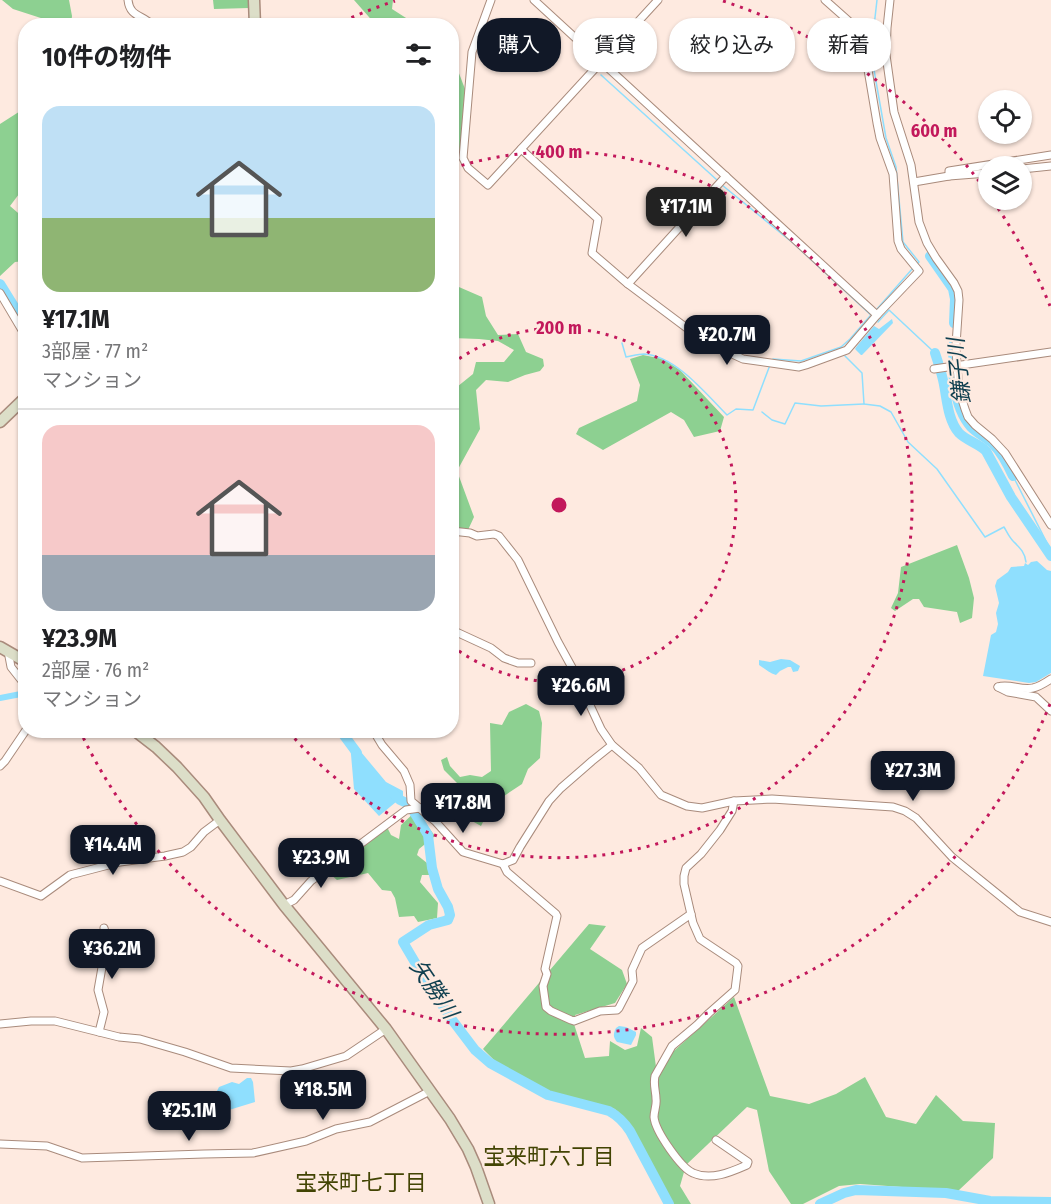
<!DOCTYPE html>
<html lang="ja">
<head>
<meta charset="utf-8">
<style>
  :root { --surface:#fff; --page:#f2f2f2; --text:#202124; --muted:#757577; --line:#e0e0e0; --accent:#111827 }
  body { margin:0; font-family:"Fira Sans Condensed","Noto Sans JP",sans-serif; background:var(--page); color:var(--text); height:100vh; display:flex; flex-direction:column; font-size:22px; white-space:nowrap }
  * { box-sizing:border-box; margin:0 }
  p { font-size:20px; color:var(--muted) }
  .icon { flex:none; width:33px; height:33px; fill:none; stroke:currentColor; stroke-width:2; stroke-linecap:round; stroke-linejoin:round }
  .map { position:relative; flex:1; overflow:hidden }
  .details { position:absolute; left:18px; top:18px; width:441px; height:720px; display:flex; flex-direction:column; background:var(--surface); border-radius:24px; box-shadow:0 2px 4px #0004 }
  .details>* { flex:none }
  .top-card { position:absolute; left:477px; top:18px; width:483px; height:54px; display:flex; gap:12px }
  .fabs { position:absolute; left:978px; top:90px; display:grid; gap:12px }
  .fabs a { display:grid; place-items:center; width:54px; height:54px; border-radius:50%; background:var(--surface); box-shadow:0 2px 4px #0004; font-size:30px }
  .price { position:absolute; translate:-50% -51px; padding:0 14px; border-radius:12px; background:var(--accent); color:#fff; font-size:20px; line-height:39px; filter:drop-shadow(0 2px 3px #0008) }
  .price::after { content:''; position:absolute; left:50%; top:36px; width:18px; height:14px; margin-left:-9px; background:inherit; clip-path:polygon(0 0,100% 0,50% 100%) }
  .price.on { background:#222; color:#fff }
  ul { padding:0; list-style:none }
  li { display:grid; align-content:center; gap:12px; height:318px; padding:0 24px }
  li+li { border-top:2px solid var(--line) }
  li span { display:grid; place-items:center; height:186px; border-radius:18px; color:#555 }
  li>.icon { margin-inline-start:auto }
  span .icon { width:108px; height:108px; fill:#fffc; stroke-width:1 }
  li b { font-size:26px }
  h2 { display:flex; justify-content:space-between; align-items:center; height:72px; padding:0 24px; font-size:26px }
  .chip { padding:0 21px; border-radius:24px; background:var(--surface); box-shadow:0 2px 4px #0004; font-size:21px; line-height:54px }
  .chip.on { background:var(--accent); color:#fff }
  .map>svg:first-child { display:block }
  .forest { fill:#8dd091 }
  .water { fill:#8fdffe }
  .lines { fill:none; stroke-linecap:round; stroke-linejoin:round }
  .stream { stroke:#8fdffe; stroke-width:1.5 }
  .canal { stroke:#8fdffe; stroke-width:6 }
  .river { stroke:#8fdffe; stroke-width:10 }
  .street-casing { stroke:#a98b7c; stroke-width:9 }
  .secondary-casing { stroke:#a98b7c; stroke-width:13 }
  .street { stroke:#fff; stroke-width:7 }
  .secondary { stroke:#dcdec8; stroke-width:10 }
  .ring { fill:none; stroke:#c2185b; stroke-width:3; stroke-dasharray:3 6 }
  .labels { text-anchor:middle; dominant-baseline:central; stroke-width:4.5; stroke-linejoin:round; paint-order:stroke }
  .water-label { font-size:22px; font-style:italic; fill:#0f3f4f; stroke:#feeae0 }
  .neighbourhood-label { font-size:22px; fill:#424403; stroke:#feeae0 }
  .centre { fill:#c2185b; stroke:#feeae0; stroke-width:3 }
  .ring-label { font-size:18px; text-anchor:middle; font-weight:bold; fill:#c2185b; stroke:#feeae0; stroke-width:4.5; stroke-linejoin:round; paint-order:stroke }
</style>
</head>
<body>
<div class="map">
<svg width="1051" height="1204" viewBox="0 0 1051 1204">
  <rect width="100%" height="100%" fill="#feeae0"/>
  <g class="forest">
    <polygon points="2,0 69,0 72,16 71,25 46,25 47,20 13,9"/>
    <polygon points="213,0 250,0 249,8 214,9"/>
    <polygon points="354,0 393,0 392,9 417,25 376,25"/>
    <polygon points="452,55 465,89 457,182 452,194"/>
    <polygon points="25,108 26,150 23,153 25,155 25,186 10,206 25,219 25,261 15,262 0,276 0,124"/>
    <polygon points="452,284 482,297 486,316 498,335 518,334 526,352 543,359 544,366 540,371 525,375 508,382 486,380 476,390 480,429 457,471 474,517 468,530 452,530 452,391 473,374 476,362 504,362 514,350 498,341 479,339 452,338"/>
    <polygon points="643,355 663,359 680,370 724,417 720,431 694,437 684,420 671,412 603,450 576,434 579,428 637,401 640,385 630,359"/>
    <polygon points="957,545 969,578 974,598 972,618 960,623 957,612 924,607 919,599 913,599 895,611 891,608 898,593 901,567"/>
    <polygon points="526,704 539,711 542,723 540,758 528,769 522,784 492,804 481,826 472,821 462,799 460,786 444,770 441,760 447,757 450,766 460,777 470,775 482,777 491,771 490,723 502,725 509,712"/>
    <polygon points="416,811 435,836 419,849 417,855 427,863 430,875 422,875 420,882 438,903 437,918 418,922 414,916 399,917 395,898 391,891 382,890 368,873 337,880 329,873 331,869 387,827 391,835 399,839 401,825"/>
    <polygon points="589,924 606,926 590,949 622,970 627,984 615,1003 575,1015 574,1024 585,1058 609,1056 610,1041 625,1050 637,1046 641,1028 652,1037 656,1067 734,997 770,1096 809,1104 836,1094 865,1077 886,1117 916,1124 936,1095 963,1121 995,1123 993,1158 958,1191 860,1184 839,1186 803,1204 791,1204 769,1171 757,1110 747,1107 686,1165 680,1186 691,1204 674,1204 615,1109 548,1091 497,1063 483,1049"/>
  </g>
  <g class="water">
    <polygon points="892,319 893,323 862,355 861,355 855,349 857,346 874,326 879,329"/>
    <polygon points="1037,561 1047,570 1051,571 1051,673 1036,682 1029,683 983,676 991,635 996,632 998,624 996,613 999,603 995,586 997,580 1008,572 1011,567 1024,566 1025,563 1028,565 1031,562"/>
    <path d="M781,659L790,660L800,666L798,671L793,672L791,667H788L780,671L776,675C769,673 765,669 759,665V660L770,662Z"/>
    <polygon points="351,740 386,782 403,791 403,799 396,802 379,816 354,789 350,743"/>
    <path d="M619,1026L626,1027L636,1032V1035L631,1045L617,1042C613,1037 613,1034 616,1028Z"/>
    <polygon points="247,1078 251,1078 253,1082 255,1102 229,1110 213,1112 214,1094 217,1091 219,1087 232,1082 239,1084"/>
  </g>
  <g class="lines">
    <g class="stream">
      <polyline points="877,0 871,53 886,138 896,167 903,242 919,262 916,265"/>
      <polyline points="601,75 717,180"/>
      <polyline points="722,185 793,243 872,316"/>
      <polyline points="877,309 913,268"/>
      <polyline points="878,322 889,310 935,353"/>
      <path d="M622,343L626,357C632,356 638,354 644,354C676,356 706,394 727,415L736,409L753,410L770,365"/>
      <path d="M845,356L862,373L864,404L880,406L891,412L908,442L937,469L985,537L1004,527C1007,532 1009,537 1013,541C1019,547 1025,552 1026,562"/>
      <polyline points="772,360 773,359 801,361 841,347 850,339 870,316"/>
      <polyline points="762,412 772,420 785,424 795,403 821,406 864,404"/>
      <polyline points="1013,476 1051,551"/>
    </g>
    <polyline class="canal" points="0,698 26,693"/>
    <g class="river">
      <polyline points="930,256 953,289 955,299 954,323"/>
      <polyline points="0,284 26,326"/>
      <path d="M954,342C952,369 952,405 971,427C978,434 987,438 993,444C1002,453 1008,465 1013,476"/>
      <path d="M935,353C938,362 941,371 943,380C947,397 947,419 959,433C967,441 978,443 986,451L1011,497L1051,556"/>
      <polyline points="340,730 357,753"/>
      <path d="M391,791L400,800L409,804L428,835L432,868L438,889L448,907L450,915L448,920L429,925L403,942L426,981L453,1021L475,1050L490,1063L548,1095L609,1111C618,1116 624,1122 630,1131L669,1204"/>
      <polyline points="820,1204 844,1193 856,1190 946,1193 990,1201 1051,1202"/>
    </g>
    <g class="street-casing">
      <g id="street">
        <path d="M128,0C130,18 143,14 153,26"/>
        <polyline points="491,0 472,52 463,158 468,168 488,185 658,0"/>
        <polyline points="534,0 877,315"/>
        <polyline points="890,0 887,28 886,55 894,112 911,165 919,222 927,243 936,258 954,283 958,291 959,300 956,345 957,366 959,390 965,409 968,417 975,425 992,439 1005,453 1051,525"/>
        <polyline points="521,149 598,219 592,253 628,284 704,341 743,359 799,367 806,365 847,350 877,315 919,271 901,249 898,241 893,174 880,138 877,123 866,58 867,35 860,31 825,0"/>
        <polyline points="1022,169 1051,166"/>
        <polyline points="949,176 949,171 1051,155"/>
        <polyline points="914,182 949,176 988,173"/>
        <polyline points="628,284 726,176"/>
        <polyline points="0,293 26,337"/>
        <polyline points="934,369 1051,352"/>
        <polyline points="452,531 470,533 477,536 494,534 499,536 518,560 558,642 575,673 601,729 612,745 639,768 661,795 687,806 702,808 734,801 772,799 893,807 905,811 916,818 952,857 1020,912 1051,922"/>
        <polyline points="452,630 491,648 504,658 518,663 531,663"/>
        <polyline points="8,651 11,667 26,686"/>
        <polyline points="998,687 1008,692 1036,697 1051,711"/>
        <path d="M998,687C1009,683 1021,691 1033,688C1039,687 1045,683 1051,679"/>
        <polyline points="373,730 382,745 404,771 410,785 411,801 435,821 463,852 503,864 513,860 520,847 549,801 561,788 592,761 612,745"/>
        <polyline points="0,766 5,761 26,730"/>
        <polyline points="503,864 507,872 556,914 557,916 545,969 547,974 543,986 546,1007 551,1011 571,1020 574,1021 600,1011 617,1010 619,1008 633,981 632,970 642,948 691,914"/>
        <polyline points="0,881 41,896 70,875 120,862 165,856 183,852 191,847 204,832 220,820"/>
        <polyline points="284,905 294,900 311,881 406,810 420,808"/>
        <polyline points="0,1024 31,1021 55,1021 119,1037 140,1039 185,1052 231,1068 291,1071 302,1069 346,1056 386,1029"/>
        <polyline points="99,1032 104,1012 98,990 107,939 104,928"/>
        <path d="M716,1140L748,1162L747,1165C731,1172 711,1181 693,1173C681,1168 655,1131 654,1117C654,1111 657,1105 656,1099C656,1091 653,1085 655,1076L672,1046L697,1025L709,1013L735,990L738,966L736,963L700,939L693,923L684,884V876L686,868L701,854L720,830L732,811L734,801"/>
        <polyline points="0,1144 47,1146 82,1158 204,1154 253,1153 306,1141 336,1129 370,1122 430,1091"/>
      </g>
    </g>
    <g class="secondary-casing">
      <g id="secondary">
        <polyline points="254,0 255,26"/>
        <polyline points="0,422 26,397"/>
        <polyline points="0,647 26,662"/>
        <polyline points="134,730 156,747 177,767 204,797 220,820 284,905 386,1029 450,1119 468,1149 476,1167 489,1204"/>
      </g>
    </g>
    <use href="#street" class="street"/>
    <use href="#secondary" class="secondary"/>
  </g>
  <g class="ring">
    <path d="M452 364A177 177 0 1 1 452 646"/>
    <path d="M453 168A353 353 0 1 1 289 732"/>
    <path d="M1050 704A530 530 0 0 1 81 733M335 25A530 530 0 0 1 395 1M723 1A530 530 0 0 1 988 193M993 201A530 530 0 0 1 1050 306"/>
  </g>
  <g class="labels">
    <g class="water-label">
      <text transform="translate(959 371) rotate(-96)">鎌子川</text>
      <text transform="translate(434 989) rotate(56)">矢勝川</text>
    </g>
    <g class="neighbourhood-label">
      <text x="549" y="1156">宝来町六丁目</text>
      <text x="361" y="1182">宝来町七丁目</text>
    </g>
  </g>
  <circle cx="559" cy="505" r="9" class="centre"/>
  <g class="ring-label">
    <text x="934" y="137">600 m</text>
    <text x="559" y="158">400 m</text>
    <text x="559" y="334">200 m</text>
  </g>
</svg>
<div class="fabs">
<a><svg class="icon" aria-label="locate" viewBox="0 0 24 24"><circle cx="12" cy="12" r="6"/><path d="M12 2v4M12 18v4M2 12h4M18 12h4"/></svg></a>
<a><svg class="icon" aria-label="layers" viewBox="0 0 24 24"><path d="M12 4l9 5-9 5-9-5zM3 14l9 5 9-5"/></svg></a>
</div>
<b class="price on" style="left:686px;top:238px">¥17.1M</b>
<b class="price" style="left:727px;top:366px">¥20.7M</b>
<b class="price" style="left:581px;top:717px">¥26.6M</b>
<b class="price" style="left:913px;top:802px">¥27.3M</b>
<b class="price" style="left:463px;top:834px">¥17.8M</b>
<b class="price" style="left:113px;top:876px">¥14.4M</b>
<b class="price" style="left:321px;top:889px">¥23.9M</b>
<b class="price" style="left:112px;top:980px">¥36.2M</b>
<b class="price" style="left:323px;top:1121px">¥18.5M</b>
<b class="price" style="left:189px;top:1142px">¥25.1M</b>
<div class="top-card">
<a class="chip on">購入</a>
<a class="chip">賃貸</a>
<a class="chip">絞り込み</a>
<a class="chip">新着</a>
</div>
<section class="details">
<h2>10件の物件<svg class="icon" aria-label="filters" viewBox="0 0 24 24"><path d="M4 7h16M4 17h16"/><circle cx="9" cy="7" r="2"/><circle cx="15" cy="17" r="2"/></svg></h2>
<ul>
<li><span style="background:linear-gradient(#bfe0f5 60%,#8fb573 0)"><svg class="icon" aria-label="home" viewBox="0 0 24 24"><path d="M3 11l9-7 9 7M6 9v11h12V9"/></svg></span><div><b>¥17.1M</b><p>3部屋 · 77 m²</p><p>マンション</p></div></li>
<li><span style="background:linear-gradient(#f6c9c9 70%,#9aa5b1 0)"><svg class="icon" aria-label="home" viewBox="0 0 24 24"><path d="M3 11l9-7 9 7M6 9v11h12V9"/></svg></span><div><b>¥23.9M</b><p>2部屋 · 76 m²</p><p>マンション</p></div></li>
</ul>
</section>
</div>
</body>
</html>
